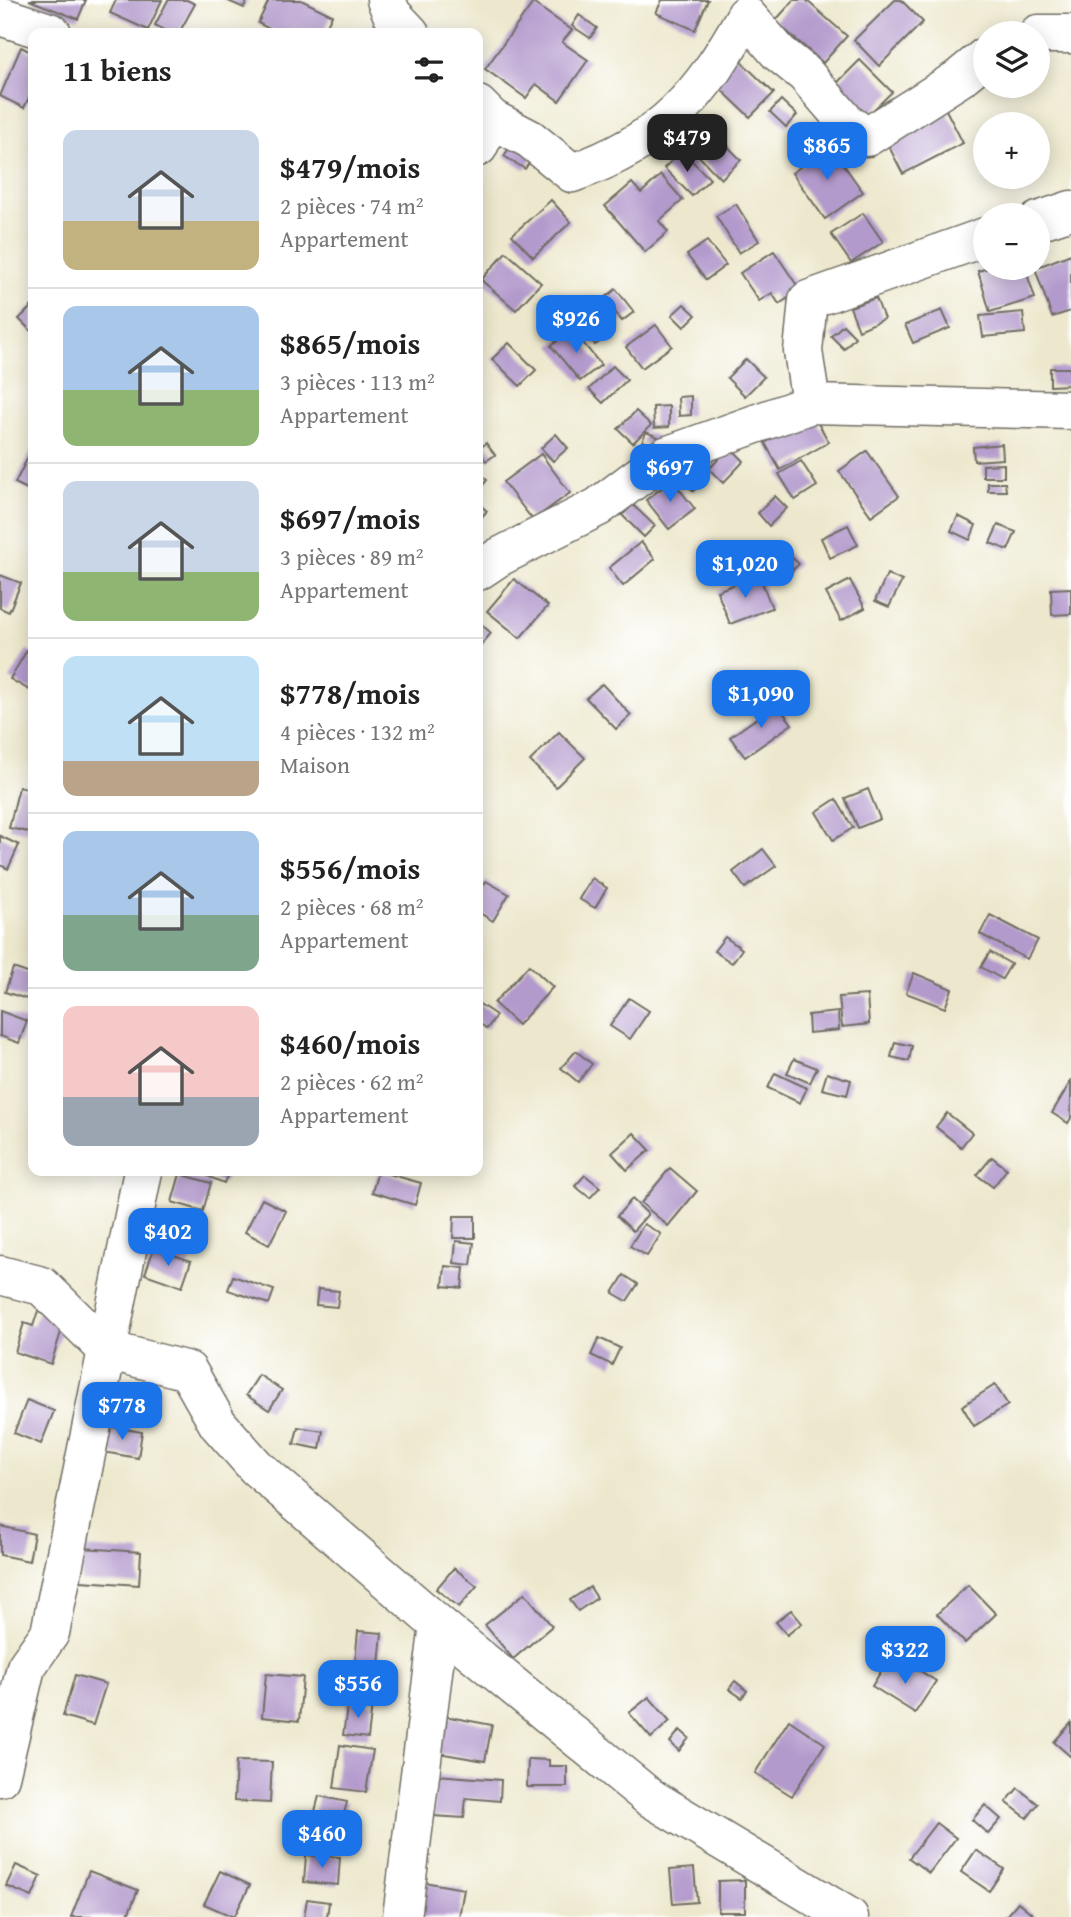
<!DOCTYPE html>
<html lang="fr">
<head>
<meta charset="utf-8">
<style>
  :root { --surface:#fff; --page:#f2f2f2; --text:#222; --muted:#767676; --line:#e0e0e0; --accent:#1a73e8 }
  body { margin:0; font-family:"Gentium Book Plus",serif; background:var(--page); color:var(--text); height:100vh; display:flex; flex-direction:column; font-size:26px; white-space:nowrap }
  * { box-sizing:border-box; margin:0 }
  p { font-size:23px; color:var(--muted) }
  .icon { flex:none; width:38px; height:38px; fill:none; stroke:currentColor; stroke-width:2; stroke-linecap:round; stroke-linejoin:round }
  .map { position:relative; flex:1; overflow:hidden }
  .side { position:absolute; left:28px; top:28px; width:455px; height:1148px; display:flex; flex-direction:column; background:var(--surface); border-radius:14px; box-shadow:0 4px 18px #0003 }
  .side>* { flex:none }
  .controls { position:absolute; left:973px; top:21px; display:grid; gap:14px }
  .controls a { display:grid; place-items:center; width:77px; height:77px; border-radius:50%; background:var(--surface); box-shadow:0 4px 18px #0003; font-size:35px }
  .price { position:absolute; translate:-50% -60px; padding:0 16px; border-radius:14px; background:var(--accent); color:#fff; font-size:23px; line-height:46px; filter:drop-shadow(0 2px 4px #0008) }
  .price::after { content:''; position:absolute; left:50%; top:42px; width:21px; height:16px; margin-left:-10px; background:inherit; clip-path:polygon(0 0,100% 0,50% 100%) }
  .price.selected { background:#222; color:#fff }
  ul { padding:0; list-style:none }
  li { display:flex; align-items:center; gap:21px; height:175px; padding:0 35px }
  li+li { border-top:2px solid var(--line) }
  li span { display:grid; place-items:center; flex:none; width:196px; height:140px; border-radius:14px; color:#555 }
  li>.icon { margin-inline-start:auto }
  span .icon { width:84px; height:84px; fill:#fffc; stroke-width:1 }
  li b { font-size:30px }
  h2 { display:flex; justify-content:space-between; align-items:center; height:84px; padding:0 35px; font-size:30px }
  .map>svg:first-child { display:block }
  .building { fill:#b39acc }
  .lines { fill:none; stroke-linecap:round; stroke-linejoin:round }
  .minor-casing { stroke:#6f6d64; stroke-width:41 }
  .minor { stroke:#fff; stroke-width:38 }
</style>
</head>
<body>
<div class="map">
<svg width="1071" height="1917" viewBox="0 0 1071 1917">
  <rect width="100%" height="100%" fill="#fff"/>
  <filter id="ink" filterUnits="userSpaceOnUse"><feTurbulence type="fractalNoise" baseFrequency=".0143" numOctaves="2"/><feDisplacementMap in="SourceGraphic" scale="14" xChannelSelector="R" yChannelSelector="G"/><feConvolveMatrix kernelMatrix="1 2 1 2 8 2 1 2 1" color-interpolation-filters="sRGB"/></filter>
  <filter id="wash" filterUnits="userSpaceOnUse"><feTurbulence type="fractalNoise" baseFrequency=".00686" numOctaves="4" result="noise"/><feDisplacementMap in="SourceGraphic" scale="28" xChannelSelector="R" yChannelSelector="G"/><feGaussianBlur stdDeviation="1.57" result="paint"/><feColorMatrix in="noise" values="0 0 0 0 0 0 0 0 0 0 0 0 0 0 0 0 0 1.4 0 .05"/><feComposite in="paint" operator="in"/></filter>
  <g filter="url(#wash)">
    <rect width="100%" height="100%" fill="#ede8cd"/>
    <g id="blocks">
      <g class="building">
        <polygon points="29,0 86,0 78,19"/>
        <polygon points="116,0 162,0 148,30 110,13"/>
        <polygon points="168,0 187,0 195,4 179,33 170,33 155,25"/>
        <polygon points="226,0 248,0 244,8"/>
        <polygon points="269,0 301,0 332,15 323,33 277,33 258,23"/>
        <polygon points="662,0 708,0 695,30 656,13"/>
        <polygon points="794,0 806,0 847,36 823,63 775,21"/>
        <polygon points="895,0 901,0 923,22 879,66 854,40"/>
        <polygon points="533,3 572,30 562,42 588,60 559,101 536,84 526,98 485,69"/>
        <polygon points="579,15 597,28 590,38 572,26"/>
        <polygon points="21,47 33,53 33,89 24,108 0,96"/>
        <polygon points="736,57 774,93 750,117 712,81"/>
        <polygon points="860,60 892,92 864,119 832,88"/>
        <polygon points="781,100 797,115 786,127 770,112"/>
        <polygon points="945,108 963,143 903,174 885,139"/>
        <polygon points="708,126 741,160 721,179 688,145"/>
        <polygon points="515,139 536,152 525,169 504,156"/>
        <polygon points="830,146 863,192 825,219 792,173"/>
        <polygon points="682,151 710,179 692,196 664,168"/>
        <polygon points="661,175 683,200 659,221 668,232 645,252 605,206 632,183 641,193"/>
        <polygon points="551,200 571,222 533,257 512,235"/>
        <polygon points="736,204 759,241 739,253 716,216"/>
        <polygon points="863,213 883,242 851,263 831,234"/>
        <polygon points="707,241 726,265 706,280 687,255"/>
        <polygon points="774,251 800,290 779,304 772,293 759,301 740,273"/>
        <polygon points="506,252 541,283 516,310 481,280"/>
        <polygon points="1071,254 1071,311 1052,317 1035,268"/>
        <polygon points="989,268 1025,268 1035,298 990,312 978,271"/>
        <polygon points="616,289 634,312 622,321 604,299"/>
        <polygon points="876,298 884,319 859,330 850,307"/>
        <polygon points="684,304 696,315 684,327 672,315"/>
        <polygon points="33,305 33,333 19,319"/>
        <polygon points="597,309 613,333 595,345 579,322"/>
        <polygon points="942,310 950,328 913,343 905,325"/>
        <polygon points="1023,312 1025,333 983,337 980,316"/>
        <polygon points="656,325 672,346 642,368 626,347"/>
        <polygon points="843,325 855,337 844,349 831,336"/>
        <polygon points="572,329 601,365 580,381 551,346"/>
        <polygon points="509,343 536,370 520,386 492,359"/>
        <polygon points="746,359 764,377 745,396 727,378"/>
        <polygon points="613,366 627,380 603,403 589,389"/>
        <polygon points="1050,368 1070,368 1070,385 1050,386"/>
        <polygon points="691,396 691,415 679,416 678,397"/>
        <polygon points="669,406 669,427 654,428 653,407"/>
        <polygon points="636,411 651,425 633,443 618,429"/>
        <polygon points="813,415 829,442 780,470 765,443"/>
        <polygon points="646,432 658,437 653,447 642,442"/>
        <polygon points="556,434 568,448 553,461 541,448"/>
        <polygon points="486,443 495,455 486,461 478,450"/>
        <polygon points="1002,444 1003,459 974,461 973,447"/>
        <polygon points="33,447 33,492 15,483"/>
        <polygon points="730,447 744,461 723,483 709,469"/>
        <polygon points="867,451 899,496 871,516 839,471"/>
        <polygon points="541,454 570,493 533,520 503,482"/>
        <polygon points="801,461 817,486 795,500 779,474"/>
        <polygon points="690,463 706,478 693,491 678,475"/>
        <polygon points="1004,464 1004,477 983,477 983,465"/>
        <polygon points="478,472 487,480 478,491"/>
        <polygon points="672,480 695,509 669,529 646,500"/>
        <polygon points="988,483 1005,483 1006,491 988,491"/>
        <polygon points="775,496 787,508 769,526 758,513"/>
        <polygon points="478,503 487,511 478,521"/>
        <polygon points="633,505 655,526 644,537 622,515"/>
        <polygon points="958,516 976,525 970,540 951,531"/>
        <polygon points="848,525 858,545 830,558 821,538"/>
        <polygon points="998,525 1016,532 1008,550 990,543"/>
        <polygon points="641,542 655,559 623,586 609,568"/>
        <polygon points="786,552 799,564 785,577 772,565"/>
        <polygon points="887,574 902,581 889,607 875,601"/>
        <polygon points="0,575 21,583 9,612 0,608"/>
        <polygon points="759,575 772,608 730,624 717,591"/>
        <polygon points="514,579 548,606 520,638 487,611"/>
        <polygon points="850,580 865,608 841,621 826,593"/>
        <polygon points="1071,588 1071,614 1052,615 1051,589"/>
        <polygon points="478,621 491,633 478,649"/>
        <polygon points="27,650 33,653 33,692 10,679"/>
        <polygon points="602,684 631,715 616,729 586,698"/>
        <polygon points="777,704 792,724 745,757 730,737"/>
        <polygon points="559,732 585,758 556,787 530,761"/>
        <polygon points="19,787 33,790 33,833 9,828"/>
        <polygon points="868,789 880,819 858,828 845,798"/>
        <polygon points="836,799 853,828 833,840 816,812"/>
        <polygon points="0,836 19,845 8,869 0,865"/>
        <polygon points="763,849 776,866 745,888 733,872"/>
        <polygon points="592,878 607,888 595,908 579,899"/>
        <polygon points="486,881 509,894 493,921 478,912 478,894"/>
        <polygon points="990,915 1038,940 1027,959 980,934"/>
        <polygon points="725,937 742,949 732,963 714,951"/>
        <polygon points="990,952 1011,964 1002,979 981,967"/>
        <polygon points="529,965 553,987 518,1025 494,1003"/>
        <polygon points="13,968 33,975 33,1001 5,992"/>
        <polygon points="914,973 952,989 945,1008 906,993"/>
        <polygon points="867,995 869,1024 842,1027 839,997"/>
        <polygon points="629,998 649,1011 630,1039 610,1026"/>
        <polygon points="478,1003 496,1015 487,1029 478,1022"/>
        <polygon points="0,1011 27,1021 19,1043 0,1036"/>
        <polygon points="838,1012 839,1030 809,1033 808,1015"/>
        <polygon points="895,1042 912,1046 909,1061 891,1057"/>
        <polygon points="576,1051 592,1064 578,1082 561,1068"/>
        <polygon points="794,1059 817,1068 810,1083 787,1073"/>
        <polygon points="775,1073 807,1088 800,1103 768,1088"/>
        <polygon points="827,1073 851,1080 847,1095 822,1089"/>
        <polygon points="1071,1081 1071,1118 1068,1123 1052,1113"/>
        <polygon points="947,1113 972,1133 961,1147 936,1127"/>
        <polygon points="634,1133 650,1150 627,1170 612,1153"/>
        <polygon points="992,1157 1007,1169 993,1187 977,1175"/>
        <polygon points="670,1168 697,1191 668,1226 641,1203"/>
        <polygon points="195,1171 229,1171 224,1183"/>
        <polygon points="378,1171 421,1183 415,1205 372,1192"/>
        <polygon points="180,1174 211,1183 203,1211 172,1202"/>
        <polygon points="585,1175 600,1187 590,1198 575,1186"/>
        <polygon points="262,1199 286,1211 269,1245 245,1232"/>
        <polygon points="632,1199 648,1214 633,1231 617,1216"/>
        <polygon points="454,1216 475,1216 475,1238 453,1238"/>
        <polygon points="644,1224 661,1234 647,1256 630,1246"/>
        <polygon points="456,1241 474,1243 471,1265 454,1263"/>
        <polygon points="154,1248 191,1261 182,1287 145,1274"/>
        <polygon points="445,1266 464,1268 462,1288 443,1286"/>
        <polygon points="624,1275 638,1284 627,1301 613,1293"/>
        <polygon points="233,1276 274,1290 269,1304 228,1290"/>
        <polygon points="318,1289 339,1291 337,1307 316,1305"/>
        <polygon points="40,1305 67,1313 51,1364 15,1352 24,1323 33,1326"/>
        <polygon points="599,1338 620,1348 612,1365 591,1355"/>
        <polygon points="259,1375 282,1390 269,1410 246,1395"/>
        <polygon points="995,1385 1008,1405 974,1426 962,1406"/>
        <polygon points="27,1400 54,1411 41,1444 14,1433"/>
        <polygon points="107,1426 142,1432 138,1458 103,1452"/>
        <polygon points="298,1427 323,1431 320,1449 294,1444"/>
        <polygon points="0,1526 34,1534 29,1561 0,1555"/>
        <polygon points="83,1548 141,1552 139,1585 81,1581"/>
        <polygon points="454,1568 477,1586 459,1607 436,1589"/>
        <polygon points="968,1585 996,1614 965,1643 937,1614"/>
        <polygon points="590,1587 597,1598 578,1611 570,1600"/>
        <polygon points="525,1593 552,1626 513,1659 485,1625"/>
        <polygon points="791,1610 802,1623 787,1635 776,1622"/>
        <polygon points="358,1631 382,1633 378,1676 354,1673"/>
        <polygon points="887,1662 905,1674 911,1665 936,1681 915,1713 872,1686"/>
        <polygon points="266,1674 303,1677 299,1721 262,1717"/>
        <polygon points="75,1675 106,1684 93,1725 63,1716"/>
        <polygon points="735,1681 747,1691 742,1698 729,1689"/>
        <polygon points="649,1697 670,1721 651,1738 629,1713"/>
        <polygon points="348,1701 372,1704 368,1738 343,1735"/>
        <polygon points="444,1716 492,1725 485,1761 438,1753"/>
        <polygon points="789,1720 825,1744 792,1796 755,1773"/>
        <polygon points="1071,1723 1071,1757 1054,1742"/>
        <polygon points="680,1730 689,1738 679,1751 670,1742"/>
        <polygon points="340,1745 373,1750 366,1792 334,1788"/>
        <polygon points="528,1759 549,1760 549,1766 567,1766 567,1787 527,1787"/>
        <polygon points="236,1761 272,1762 270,1803 234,1801"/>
        <polygon points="436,1775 501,1780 500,1801 466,1798 464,1818 433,1816"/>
        <polygon points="1018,1788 1038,1804 1027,1818 1006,1802"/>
        <polygon points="319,1796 347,1802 342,1822 314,1815"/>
        <polygon points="985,1805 1001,1819 988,1834 972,1820"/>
        <polygon points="936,1823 956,1838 929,1873 909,1858"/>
        <polygon points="976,1850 1004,1869 989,1891 961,1872"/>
        <polygon points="306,1855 340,1857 338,1885 304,1882"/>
        <polygon points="16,1865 41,1876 32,1897 6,1886"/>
        <polygon points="694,1868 697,1902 673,1904 670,1870"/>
        <polygon points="89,1871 138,1890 127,1917 71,1917"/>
        <polygon points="220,1871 250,1885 234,1917 204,1904"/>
        <polygon points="745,1880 745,1912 718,1912 718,1881"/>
        <polygon points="424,1882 464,1889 459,1917 417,1917"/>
        <polygon points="307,1899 329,1902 327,1917 304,1917"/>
        <polygon points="1018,1902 1036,1917 1005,1917"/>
      </g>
    </g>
  </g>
  <g filter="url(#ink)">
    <use href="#blocks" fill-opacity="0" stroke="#6f6d64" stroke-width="2"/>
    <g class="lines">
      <g class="minor-casing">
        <g id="minor">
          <polyline points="386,0 392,14 410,33"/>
          <polyline points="0,16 52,33"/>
          <polyline points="1038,34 1071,34"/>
          <path d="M478,105L492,119L530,139L572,173C662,142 701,96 746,15L779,53L805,74L847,123L867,137L958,79L985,57"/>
          <polyline points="478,147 492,119"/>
          <polyline points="1038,221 1071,210"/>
          <polyline points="811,404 803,351 808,300 985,237"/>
          <polyline points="478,571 499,557 598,507 666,456 811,404 1071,410"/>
          <polyline points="0,1275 42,1286 107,1350 188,1371 218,1424 256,1467 439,1625 649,1797 849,1917"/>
          <polyline points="0,1777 26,1667 50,1633 143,1171"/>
          <polyline points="402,1917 439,1625"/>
        </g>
      </g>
      <use href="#minor" class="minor"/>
    </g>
  </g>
</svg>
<div class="controls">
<a><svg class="icon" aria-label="layers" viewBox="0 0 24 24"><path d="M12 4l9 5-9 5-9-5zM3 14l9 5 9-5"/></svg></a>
<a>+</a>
<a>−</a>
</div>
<b class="price selected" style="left:687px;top:174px">$479</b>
<b class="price" style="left:827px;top:182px">$865</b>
<b class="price" style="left:576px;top:355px">$926</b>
<b class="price" style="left:670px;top:504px">$697</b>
<b class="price" style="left:745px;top:600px">$1,020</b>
<b class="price" style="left:761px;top:730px">$1,090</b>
<b class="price" style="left:168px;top:1268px">$402</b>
<b class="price" style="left:122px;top:1442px">$778</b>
<b class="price" style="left:905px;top:1686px">$322</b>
<b class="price" style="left:358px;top:1720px">$556</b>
<b class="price" style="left:322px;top:1870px">$460</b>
<section class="side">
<h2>11 biens<svg class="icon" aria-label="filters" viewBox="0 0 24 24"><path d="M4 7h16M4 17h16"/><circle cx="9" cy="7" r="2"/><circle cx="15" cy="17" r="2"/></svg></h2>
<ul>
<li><span style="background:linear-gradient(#c9d6e8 65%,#c2b280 0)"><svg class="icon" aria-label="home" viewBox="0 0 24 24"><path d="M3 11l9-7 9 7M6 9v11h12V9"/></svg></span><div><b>$479/mois</b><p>2 pièces · 74 m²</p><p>Appartement</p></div></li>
<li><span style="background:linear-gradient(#a9c7e8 60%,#8fb573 0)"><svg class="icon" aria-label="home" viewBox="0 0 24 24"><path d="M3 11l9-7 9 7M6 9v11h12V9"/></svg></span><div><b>$865/mois</b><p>3 pièces · 113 m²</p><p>Appartement</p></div></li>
<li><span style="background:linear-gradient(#c9d6e8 65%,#8fb573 0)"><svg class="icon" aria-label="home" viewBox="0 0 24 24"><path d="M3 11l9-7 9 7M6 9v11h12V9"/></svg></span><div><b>$697/mois</b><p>3 pièces · 89 m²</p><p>Appartement</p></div></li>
<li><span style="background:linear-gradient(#bfe0f5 75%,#b9a48a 0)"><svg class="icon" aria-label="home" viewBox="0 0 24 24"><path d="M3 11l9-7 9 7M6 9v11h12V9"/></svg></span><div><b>$778/mois</b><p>4 pièces · 132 m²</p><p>Maison</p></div></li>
<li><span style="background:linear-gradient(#a9c7e8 60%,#7fa58c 0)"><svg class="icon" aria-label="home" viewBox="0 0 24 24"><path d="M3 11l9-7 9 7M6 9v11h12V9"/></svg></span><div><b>$556/mois</b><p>2 pièces · 68 m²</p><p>Appartement</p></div></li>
<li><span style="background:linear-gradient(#f6c9c9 65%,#9aa5b1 0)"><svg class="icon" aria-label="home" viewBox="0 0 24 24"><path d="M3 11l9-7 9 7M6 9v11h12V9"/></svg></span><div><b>$460/mois</b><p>2 pièces · 62 m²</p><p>Appartement</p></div></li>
</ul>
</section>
</div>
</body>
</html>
